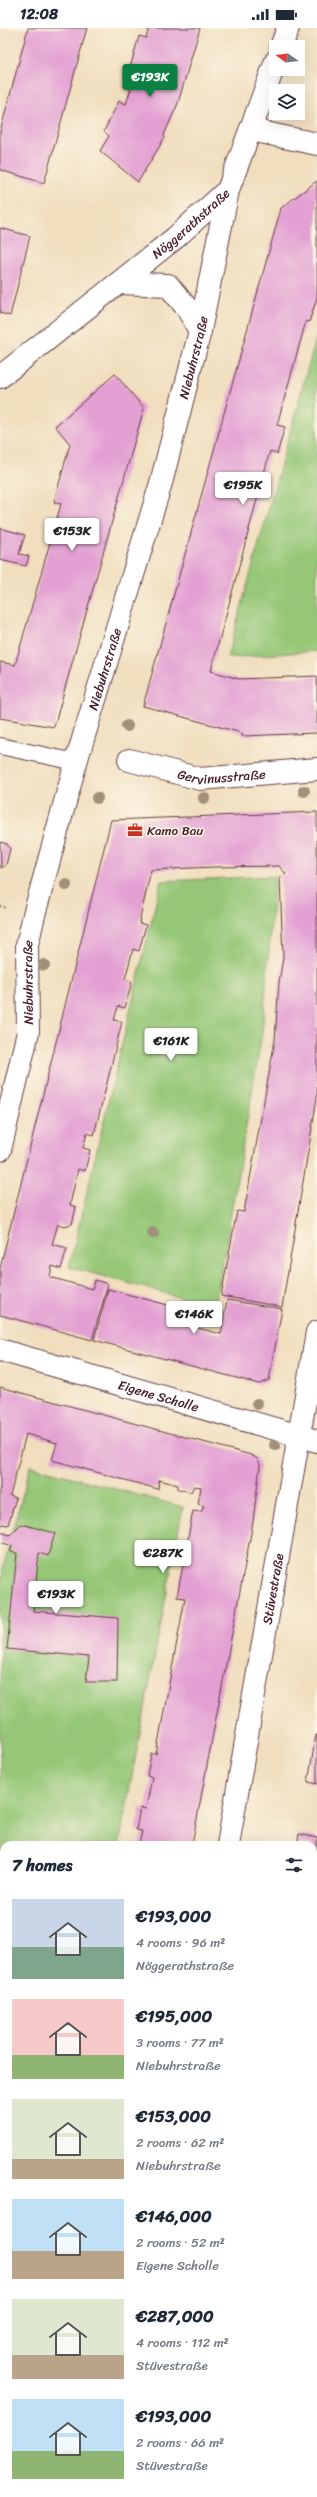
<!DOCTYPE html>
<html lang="en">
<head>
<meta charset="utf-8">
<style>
  :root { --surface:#fff; --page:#f6f6f7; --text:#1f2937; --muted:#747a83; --accent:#0b8043 }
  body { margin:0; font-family:Sriracha,sans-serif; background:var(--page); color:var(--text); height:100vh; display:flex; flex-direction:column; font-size:15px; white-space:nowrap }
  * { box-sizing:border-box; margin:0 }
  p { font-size:13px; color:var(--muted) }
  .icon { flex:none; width:22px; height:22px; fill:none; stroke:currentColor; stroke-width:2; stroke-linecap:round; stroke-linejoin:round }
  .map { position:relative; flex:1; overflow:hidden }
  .sheet { position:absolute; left:0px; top:1813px; width:317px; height:656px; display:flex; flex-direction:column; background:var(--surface); border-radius:12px 12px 0 0; box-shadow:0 4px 16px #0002 }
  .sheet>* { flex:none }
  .needle { width:26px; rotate:285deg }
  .fabs { position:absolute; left:269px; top:12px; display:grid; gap:8px }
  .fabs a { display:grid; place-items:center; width:36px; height:36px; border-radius:0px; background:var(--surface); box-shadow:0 4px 16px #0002; font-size:20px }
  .price { position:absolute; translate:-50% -34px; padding:0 9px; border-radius:4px; background:#fff; color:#222; font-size:13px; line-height:26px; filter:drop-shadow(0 1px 2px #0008) }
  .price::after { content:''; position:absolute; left:50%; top:24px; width:12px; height:9px; margin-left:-6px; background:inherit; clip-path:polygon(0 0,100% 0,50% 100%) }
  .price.active { background:var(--accent); color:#fff }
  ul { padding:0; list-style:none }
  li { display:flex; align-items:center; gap:12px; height:100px; padding:0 12px }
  li span { display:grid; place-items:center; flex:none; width:112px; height:80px; border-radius:0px; color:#555 }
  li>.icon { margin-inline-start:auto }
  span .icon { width:48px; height:48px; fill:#fffc; stroke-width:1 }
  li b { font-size:17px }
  h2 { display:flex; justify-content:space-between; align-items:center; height:48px; padding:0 12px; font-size:17px }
  .status { display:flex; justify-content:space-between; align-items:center; height:28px; padding:0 20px; background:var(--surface); direction:ltr }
  .status svg { height:11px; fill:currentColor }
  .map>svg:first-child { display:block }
  .green { fill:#95c777; stroke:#707351 }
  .building { fill:#e3a1d3 }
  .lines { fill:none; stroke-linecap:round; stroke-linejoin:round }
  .service-casing { stroke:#633c41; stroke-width:18 }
  .minor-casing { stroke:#633c41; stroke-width:24 }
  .path { stroke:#633c41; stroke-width:2.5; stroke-dasharray:1 3; stroke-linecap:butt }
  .service { stroke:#fff; stroke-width:16 }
  .minor { stroke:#fff; stroke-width:22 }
  .tree { fill:#a1907a }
  .labels { text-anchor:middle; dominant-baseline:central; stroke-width:3; stroke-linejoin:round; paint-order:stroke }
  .street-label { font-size:13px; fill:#4a1f2b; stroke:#fcf5e5 }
  .poi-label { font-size:13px; fill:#4a1f2b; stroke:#fcf5e5; text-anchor:start }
</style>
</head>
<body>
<div class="status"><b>12:08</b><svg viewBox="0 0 49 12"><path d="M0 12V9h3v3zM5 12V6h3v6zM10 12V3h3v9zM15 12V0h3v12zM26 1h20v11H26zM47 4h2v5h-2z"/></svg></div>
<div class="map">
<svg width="317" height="2469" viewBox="0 0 317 2469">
  <rect width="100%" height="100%" fill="#fcf5e5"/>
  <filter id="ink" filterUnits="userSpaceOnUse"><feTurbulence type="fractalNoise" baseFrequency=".025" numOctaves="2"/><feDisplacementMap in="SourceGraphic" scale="8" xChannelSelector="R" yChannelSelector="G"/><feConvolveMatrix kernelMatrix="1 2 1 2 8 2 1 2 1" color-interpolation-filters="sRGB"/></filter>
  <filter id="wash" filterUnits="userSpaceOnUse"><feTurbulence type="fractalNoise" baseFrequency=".012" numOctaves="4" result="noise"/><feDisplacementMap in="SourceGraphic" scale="16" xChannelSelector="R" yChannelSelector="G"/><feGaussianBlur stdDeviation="0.9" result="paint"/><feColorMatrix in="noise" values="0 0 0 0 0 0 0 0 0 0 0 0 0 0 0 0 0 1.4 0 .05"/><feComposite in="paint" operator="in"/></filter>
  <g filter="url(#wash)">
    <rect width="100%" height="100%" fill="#f0debe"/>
    <g class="green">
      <polygon points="317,307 317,623 227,630"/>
      <polygon points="275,848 262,1006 215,1279 69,1239 161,853"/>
      <polygon points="30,1438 183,1479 119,1817 4,1817 4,1973 0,1972 0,1552"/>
      <polygon points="0,2237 4,2238 4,2295 0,2293"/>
      <polygon points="313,2319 317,2321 317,2458 313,2456"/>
    </g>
    <g id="blocks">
      <g class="building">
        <polygon points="28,0 87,0 44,155 0,142 0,104"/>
        <polygon points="149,0 200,0 178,75 164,107 165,109 138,154 100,123 109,108 104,103 119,73 126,76 136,45 129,43 139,8 146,10"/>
        <polygon points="317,153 317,270 309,294 306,293 277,397 285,399 277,426 270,423 211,643 239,651 317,648 317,705 242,708 242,705 143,678 281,180"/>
        <polygon points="0,200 30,208 10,288 0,285"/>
        <polygon points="115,346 144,380 54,699 0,690 0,634 15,637 61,476 54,474 70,416 55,398"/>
        <polygon points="0,500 25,507 19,526 29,528 26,538 0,532"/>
        <polygon points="317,784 317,1070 282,1279 221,1268 237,1183 244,1184 275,1012 279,954 283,930 280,850 286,846 279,838 213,839 151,842 139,895 146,897 139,923 133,921 125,951 132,953 125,980 118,978 114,992 122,994 94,1107 87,1105 83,1120 90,1122 85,1143 78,1141 70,1177 76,1179 72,1196 64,1198 58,1196 52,1216 67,1220 61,1241 52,1238 50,1249 92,1261 95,1252 108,1256 92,1312 0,1287 0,1240 111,792"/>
        <polygon points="0,814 7,816 10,821 6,837 1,840"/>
        <polygon points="108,1261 194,1284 190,1298 221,1306 227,1272 282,1281 269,1352 259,1356 94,1312"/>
        <polygon points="0,1359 251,1427 258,1431 260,1437 253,1494 192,1817 139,1817 142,1803 136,1802 140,1780 146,1781 152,1749 147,1748 151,1726 156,1726 185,1570 177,1569 193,1483 201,1484 204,1478 198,1476 201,1459 194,1458 191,1464 178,1461 178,1457 159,1452 158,1461 52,1432 57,1415 26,1406 10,1468 16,1470 8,1497 2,1496 0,1502"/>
        <polygon points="21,1496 55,1505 48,1528 39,1525 33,1583 118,1590 117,1654 86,1654 89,1629 7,1621 17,1525 10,1524 12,1518 0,1514 0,1504 10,1507"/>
        <polygon points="316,1707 317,1707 317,1756 308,1754"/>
        <polygon points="299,1806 317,1810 317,1929 313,1928 313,1817 297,1817"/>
        <polygon points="0,1981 4,1982 4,2045 0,2044"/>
        <polygon points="313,2105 317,2107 317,2166 313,2164"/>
        <polygon points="0,2140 4,2141 4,2155 0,2165"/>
        <polygon points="313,2258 317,2259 317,2316 313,2314"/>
        <polygon points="0,2293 4,2295 4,2313 0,2323"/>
        <polygon points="0,2360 4,2360 4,2412 0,2411"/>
        <polygon points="147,2465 299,2465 309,2469 157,2469"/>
      </g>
    </g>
  </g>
  <g filter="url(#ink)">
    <use href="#blocks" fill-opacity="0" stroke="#633c41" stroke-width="1"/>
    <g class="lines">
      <g class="service-casing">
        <polyline id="service" points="0,718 76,734"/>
      </g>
      <g class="minor-casing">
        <g id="minor">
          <polyline points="281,19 288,0"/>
          <polyline points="251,102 317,116"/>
          <polyline points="120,255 168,257 187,280 200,303"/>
          <path id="s1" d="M0,349L175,210L228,162L276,33"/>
          <path id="s2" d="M129,732L200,751L317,741"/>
          <path id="s3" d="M0,1122L28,1004L27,917L34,887L76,734L161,455L200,303L228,162"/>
          <path id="s4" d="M0,1322L317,1413"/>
          <path id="s5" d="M228,1817L317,1304"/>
          <polyline points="0,2084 4,2086"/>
          <polyline points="313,2210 317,2211"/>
          <polyline points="0,2440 4,2440"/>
          <polyline points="79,2465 90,2469"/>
        </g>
      </g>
      <polyline class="path" points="0,878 6,880"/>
      <use href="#service" class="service"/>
      <use href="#minor" class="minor"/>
    </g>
    <g class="tree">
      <circle cx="127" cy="698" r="6"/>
      <circle cx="304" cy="763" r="6"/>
      <circle cx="97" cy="770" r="6"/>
      <circle cx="204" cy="770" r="6"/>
      <circle cx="66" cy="857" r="6"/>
      <circle cx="44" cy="937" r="6"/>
      <circle cx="153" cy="1205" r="6"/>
      <circle cx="257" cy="1376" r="6"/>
      <circle cx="275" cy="1417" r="6"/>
    </g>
  </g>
  <defs>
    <g id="office-bare" transform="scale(1.2)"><path d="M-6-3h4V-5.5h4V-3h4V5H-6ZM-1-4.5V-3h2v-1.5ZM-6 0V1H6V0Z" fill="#c8321e" stroke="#fcf5e5" stroke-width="2.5" paint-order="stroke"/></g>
  </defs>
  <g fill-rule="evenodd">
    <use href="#office-bare" x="135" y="802"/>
  </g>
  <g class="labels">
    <g class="street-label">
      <text stroke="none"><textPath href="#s1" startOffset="245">Nöggerathstraße</textPath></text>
      <text stroke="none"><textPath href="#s3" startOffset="819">Niebuhrstraße</textPath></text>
      <text stroke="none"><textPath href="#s3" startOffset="495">Niebuhrstraße</textPath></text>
      <text stroke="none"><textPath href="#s2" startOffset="95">Gervinusstraße</textPath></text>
      <text stroke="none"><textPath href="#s3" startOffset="171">Niebuhrstraße</textPath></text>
      <text stroke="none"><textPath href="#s4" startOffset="165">Eigene Scholle</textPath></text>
      <text stroke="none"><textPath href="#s5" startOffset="260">Stüvestraße</textPath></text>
    </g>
    <g class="poi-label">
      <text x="147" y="802">Kamo Bau</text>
    </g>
  </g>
</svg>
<div class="fabs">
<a><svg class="needle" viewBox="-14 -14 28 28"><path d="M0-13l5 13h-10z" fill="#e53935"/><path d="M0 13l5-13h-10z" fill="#747a83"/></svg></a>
<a><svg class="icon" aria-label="layers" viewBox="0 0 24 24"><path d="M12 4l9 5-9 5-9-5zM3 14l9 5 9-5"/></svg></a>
</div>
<b class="price active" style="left:150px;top:70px">€193K</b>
<b class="price" style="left:243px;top:478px">€195K</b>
<b class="price" style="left:72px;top:524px">€153K</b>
<b class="price" style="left:171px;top:1034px">€161K</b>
<b class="price" style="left:194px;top:1307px">€146K</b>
<b class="price" style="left:163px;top:1546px">€287K</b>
<b class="price" style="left:56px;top:1587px">€193K</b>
<section class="sheet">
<h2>7 homes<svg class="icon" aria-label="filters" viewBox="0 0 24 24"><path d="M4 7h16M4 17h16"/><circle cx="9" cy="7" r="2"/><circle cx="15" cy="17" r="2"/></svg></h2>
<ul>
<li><span style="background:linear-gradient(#c9d6e8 60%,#7fa58c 0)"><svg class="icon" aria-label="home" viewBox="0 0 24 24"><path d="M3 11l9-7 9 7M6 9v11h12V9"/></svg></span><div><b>€193,000</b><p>4 rooms · 96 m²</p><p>Nöggerathstraße</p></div></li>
<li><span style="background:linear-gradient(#f6c9c9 70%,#8fb573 0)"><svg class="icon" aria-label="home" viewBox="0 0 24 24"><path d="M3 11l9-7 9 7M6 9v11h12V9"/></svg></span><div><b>€195,000</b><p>3 rooms · 77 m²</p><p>Niebuhrstraße</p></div></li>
<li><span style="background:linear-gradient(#dfe7d0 75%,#b9a48a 0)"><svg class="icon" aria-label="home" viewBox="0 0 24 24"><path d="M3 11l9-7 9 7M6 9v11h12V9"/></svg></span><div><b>€153,000</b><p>2 rooms · 62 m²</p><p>Niebuhrstraße</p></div></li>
<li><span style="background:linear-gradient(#bfe0f5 65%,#b9a48a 0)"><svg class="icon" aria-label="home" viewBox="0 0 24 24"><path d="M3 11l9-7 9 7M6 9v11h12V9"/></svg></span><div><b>€146,000</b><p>2 rooms · 52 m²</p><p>Eigene Scholle</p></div></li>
<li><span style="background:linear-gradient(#dfe7d0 70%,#b9a48a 0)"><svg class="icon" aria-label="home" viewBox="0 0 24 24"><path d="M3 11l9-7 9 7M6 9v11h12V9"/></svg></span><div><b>€287,000</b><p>4 rooms · 112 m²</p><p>Stüvestraße</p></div></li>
<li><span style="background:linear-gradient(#bfe0f5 65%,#8fb573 0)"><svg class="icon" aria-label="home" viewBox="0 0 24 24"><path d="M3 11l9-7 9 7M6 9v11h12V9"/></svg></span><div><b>€193,000</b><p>2 rooms · 66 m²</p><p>Stüvestraße</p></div></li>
</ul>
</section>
</div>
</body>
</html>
